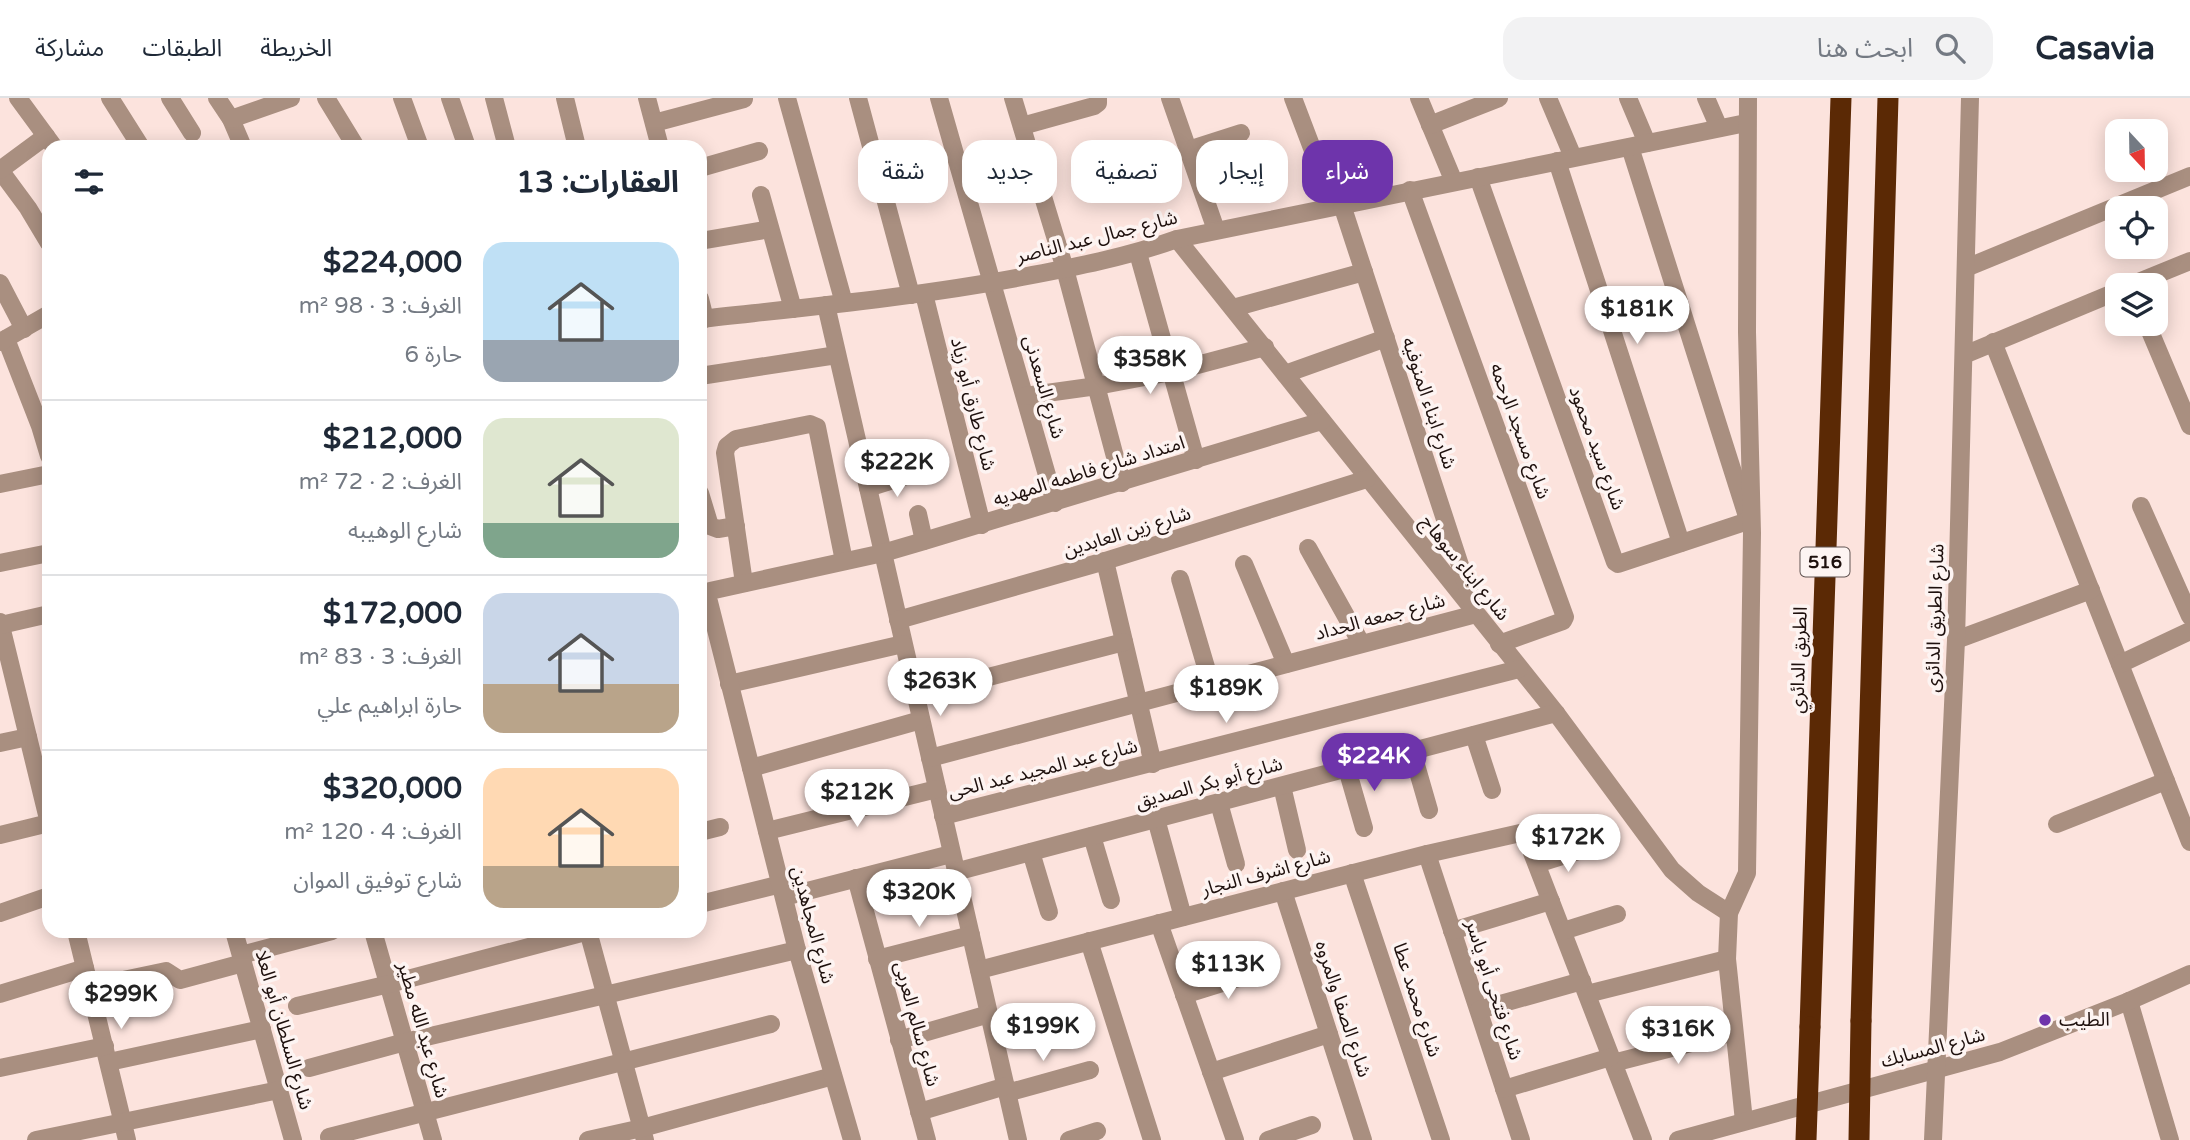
<!DOCTYPE html>
<html lang="ar">
<head>
<meta charset="utf-8">
<style>
  :root { --surface:#fff; --page:#f2f2f3; --text:#1f2937; --muted:#747a83; --line:#e0e1e3; --accent:#6e34ab }
  body { margin:0; font-family:"Varela Round","Noto Sans Arabic",sans-serif; background:var(--page); color:var(--text); direction:rtl; height:100vh; display:flex; flex-direction:column; font-size:26px; white-space:nowrap }
  * { box-sizing:border-box; margin:0 }
  p { font-size:23px; color:var(--muted) }
  .icon { flex:none; width:38px; height:38px; fill:none; stroke:currentColor; stroke-width:2; stroke-linecap:round; stroke-linejoin:round }
  .map { position:relative; flex:1; overflow:hidden; direction:ltr }
  .panel { position:absolute; left:42px; top:42px; width:665px; height:798px; display:flex; flex-direction:column; background:var(--surface); border-radius:21px; box-shadow:0 4px 18px #0003; direction:rtl }
  .panel>* { flex:none }
  .banner { position:absolute; left:728px; top:42px; width:665px; height:63px; direction:rtl; display:flex; gap:14px }
  .needle { width:46px; rotate:158deg }
  .fabs { position:absolute; left:2105px; top:21px; display:grid; gap:14px }
  .fabs a { display:grid; place-items:center; width:63px; height:63px; border-radius:14px; background:var(--surface); box-shadow:0 4px 18px #0003; font-size:35px }
  .price { position:absolute; translate:-50% -60px; padding:0 16px; border-radius:24px; background:#fff; color:#222; font-size:23px; line-height:46px; filter:drop-shadow(0 2px 4px #0008) }
  .price::after { content:''; position:absolute; left:50%; top:42px; width:21px; height:16px; margin-left:-10px; background:inherit; clip-path:polygon(0 0,100% 0,50% 100%) }
  .price.current { background:var(--accent); color:#fff }
  ul { padding:0; list-style:none }
  li { display:flex; align-items:center; gap:21px; height:175px; padding:0 28px }
  li+li { border-top:2px solid var(--line) }
  li span { display:grid; place-items:center; flex:none; width:196px; height:140px; border-radius:21px; color:#555 }
  li>.icon { margin-inline-start:auto }
  span .icon { width:84px; height:84px; fill:#fffc; stroke-width:1 }
  li b { font-size:30px }
  h2 { display:flex; justify-content:space-between; align-items:center; height:84px; padding:0 28px; font-size:30px }
  .pill { padding:0 24px; border-radius:21px; background:var(--surface); box-shadow:0 4px 18px #0003; font-size:24px; line-height:63px }
  .pill.current { background:var(--accent); color:#fff }
  header { display:flex; align-items:center; gap:42px; box-sizing:border-box; height:98px; padding:0 35px; background:var(--surface); border-bottom:2px solid var(--line) }
  header strong { font-size:33px }
  nav { display:flex; gap:38px; margin-inline-start:auto; font-size:24px }
  .search { width:490px; height:63px; background:var(--page); display:flex; align-items:center; gap:18px; box-sizing:border-box; padding:0 24px; border-radius:21px; color:var(--muted); font-size:26px }
  .map>svg:first-child { display:block }
  .lines { fill:none; stroke-linecap:round; stroke-linejoin:round }
  .minor { stroke:#a98f80; stroke-width:18 }
  .highway { stroke:#5b2905; stroke-width:21 }
  .highway-bridge { stroke:#5b2905; stroke-width:21 }
  .poi-dot { fill:#6e34ab; stroke:#fdf4f2; stroke-width:2.5 }
  .labels { text-anchor:middle; dominant-baseline:central; stroke-width:7; stroke-linejoin:round; paint-order:stroke }
  .shield { fill:#fdf4f2; stroke:#615452; stroke-width:2 }
  .shield-label { font-size:18px; font-weight:bold; fill:#1e100d }
  .street-label { font-size:19px; fill:#1e100d; stroke:#fdf4f2 }
  .poi-label { font-size:19px; fill:#1e100d; stroke:#fdf4f2; text-anchor:start }
</style>
</head>
<body>
<header>
<strong>Casavia</strong>
<div class="search"><svg class="icon" aria-label="search" viewBox="0 0 24 24"><circle cx="10" cy="10" r="6"/><path d="M15 15l6 6"/></svg>ابحث هنا</div>
<nav><a>الخريطة</a><a>الطبقات</a><a>مشاركة</a></nav>
</header>
<div class="map">
<svg width="2190" height="1042" viewBox="0 0 2190 1042">
  <rect width="100%" height="100%" fill="#fce3dd"/>
  <g class="lines">
    <g class="minor">
      <polyline points="18,0 54,49"/>
      <polyline points="110,0 141,49"/>
      <polyline points="170,0 192,35"/>
      <polyline points="217,0 231,21 243,49"/>
      <polyline points="326,0 356,49"/>
      <polyline points="402,0 420,49"/>
      <polyline points="450,0 467,49"/>
      <polyline points="494,0 507,49"/>
      <polyline points="565,0 577,49"/>
      <polyline points="647,0 660,49"/>
      <polyline points="787,0 844,205"/>
      <polyline points="858,0 911,197"/>
      <polyline points="939,0 1055,405"/>
      <polyline points="1013,0 1065,171 1122,385"/>
      <polyline points="1170,0 1216,132"/>
      <polyline points="1293,0 1334,108"/>
      <polyline points="1419,0 1454,84"/>
      <polyline points="1548,0 1573,59"/>
      <polyline points="1628,0 1647,45"/>
      <polyline points="1706,0 1719,30"/>
      <polyline points="231,21 291,0"/>
      <polyline points="654,25 744,1"/>
      <polyline points="1430,27 1499,0"/>
      <polyline points="1022,28 1094,8 1098,5 1098,0"/>
      <polyline points="1630,49 1746,415"/>
      <polyline points="1188,52 1241,35"/>
      <polyline points="1557,63 1681,445"/>
      <polyline points="700,70 759,53"/>
      <polyline points="0,72 28,110 49,145"/>
      <polyline points="0,72 46,38"/>
      <polyline points="1478,79 1615,464 1618,466 1748,423"/>
      <polyline points="1410,92 1565,519 1563,523 1499,546"/>
      <polyline points="761,97 793,211"/>
      <polyline points="1177,141 1556,615 1672,772 1698,795 1729,815"/>
      <polyline points="700,143 770,131"/>
      <polyline points="1138,155 1196,362"/>
      <polyline points="1966,170 2190,78"/>
      <polyline points="0,185 24,231"/>
      <polyline points="2131,187 2190,163"/>
      <polyline points="924,196 982,427"/>
      <polyline points="700,201 705,221"/>
      <polyline points="826,207 1018,1042"/>
      <polyline points="1233,210 1364,174"/>
      <path d="M700,221C808,209 916,199 1022,179C1075,169 1127,159 1177,141L1746,25"/>
      <polyline points="2147,226 2190,328"/>
      <polyline points="6,241 40,328 49,358"/>
      <polyline points="0,244 49,216"/>
      <polyline points="1993,244 2190,744"/>
      <polyline points="1964,257 2118,193"/>
      <polyline points="1285,276 1386,240"/>
      <polyline points="700,278 837,257"/>
      <polyline points="1025,298 1097,288 1171,274 1265,249"/>
      <polyline points="0,386 49,376"/>
      <polyline points="868,390 916,375"/>
      <polyline points="700,395 710,428 718,431 736,428"/>
      <polyline points="2141,408 2190,518"/>
      <polyline points="918,416 924,443"/>
      <polyline points="1308,450 1361,545"/>
      <polyline points="1105,463 1153,666"/>
      <polyline points="0,465 49,455"/>
      <polyline points="1244,466 1286,566"/>
      <polyline points="1180,481 1211,586"/>
      <polyline points="744,485 725,355 727,348 736,341 810,326 817,329 844,463"/>
      <polyline points="898,522 1105,463 1367,381"/>
      <polyline points="0,524 49,725"/>
      <polyline points="1,527 49,516"/>
      <polyline points="1956,542 2091,492"/>
      <polyline points="2120,566 2190,533"/>
      <polyline points="729,586 903,546"/>
      <polyline points="915,598 1124,544"/>
      <polyline points="1474,637 1492,692"/>
      <polyline points="0,645 28,639"/>
      <polyline points="1412,653 1429,712"/>
      <polyline points="930,660 1476,516 1342,107"/>
      <polyline points="751,670 921,622"/>
      <polyline points="1347,671 1364,730"/>
      <polyline points="1282,688 1297,752"/>
      <polyline points="1219,705 1236,766"/>
      <polyline points="943,718 1519,571"/>
      <polyline points="1156,721 1183,819"/>
      <polyline points="2057,726 2166,683"/>
      <polyline points="767,733 937,691"/>
      <polyline points="700,734 720,729"/>
      <polyline points="1524,734 1643,1042"/>
      <polyline points="0,737 49,725"/>
      <polyline points="1092,738 1111,802"/>
      <polyline points="1031,754 1049,814"/>
      <polyline points="1427,756 1521,1042"/>
      <polyline points="1537,766 1588,750"/>
      <polyline points="955,774 1556,615"/>
      <polyline points="1352,775 1441,1042"/>
      <polyline points="856,780 927,1042"/>
      <polyline points="1283,793 1363,1042"/>
      <polyline points="784,799 951,756"/>
      <polyline points="700,806 781,786"/>
      <polyline points="0,815 49,798"/>
      <polyline points="1159,825 1235,1042"/>
      <polyline points="76,833 127,1042"/>
      <polyline points="234,833 293,1042"/>
      <polyline points="373,833 433,1042"/>
      <polyline points="588,833 645,1042"/>
      <polyline points="1452,833 1551,803"/>
      <polyline points="1563,833 1617,816"/>
      <polyline points="1089,843 1152,1042"/>
      <polyline points="241,857 332,833"/>
      <polyline points="877,861 971,837"/>
      <polyline points="979,872 1427,756 1565,725"/>
      <polyline points="90,889 166,873 180,882 243,865"/>
      <polyline points="0,896 85,870"/>
      <polyline points="1587,896 1727,861"/>
      <polyline points="1184,897 1261,873"/>
      <polyline points="2129,903 2170,1042"/>
      <polyline points="297,908 389,886 589,833"/>
      <polyline points="1479,912 1582,883"/>
      <polyline points="994,936 1070,915"/>
      <polyline points="899,942 989,916"/>
      <polyline points="109,964 262,931"/>
      <polyline points="1613,965 1734,934"/>
      <polyline points="0,970 105,948"/>
      <polyline points="309,970 405,944 797,852"/>
      <polyline points="1211,974 1329,936"/>
      <polyline points="1504,991 1611,959"/>
      <polyline points="1007,995 1090,972"/>
      <polyline points="919,1014 1006,988"/>
      <polyline points="1744,1023 1727,861 1729,815 1747,775 1752,435 1747,234 1748,0"/>
      <polyline points="329,1039 771,926"/>
      <polyline points="36,1042 279,992"/>
      <polyline points="588,1042 642,1030 833,978"/>
      <polyline points="852,1042 797,852 708,500 710,493 883,455 924,443 1322,323"/>
      <polyline points="1069,1042 1097,1033"/>
      <polyline points="1268,1042 1312,1027"/>
      <polyline points="1678,1042 2000,954 2129,903 2190,876"/>
      <polyline points="1933,1042 1956,542 1970,0"/>
    </g>
    <g class="highway">
      <polyline points="1861,923 1888,0"/>
      <polyline points="1810,929 1841,0"/>
    </g>
    <g class="highway-bridge">
      <polyline points="1806,1042 1810,929"/>
      <polyline points="1859,1042 1861,923"/>
    </g>
  </g>
  <circle class="poi-dot" cx="2045" cy="922" r="7"/>
  <g class="labels">
    <rect class="shield" x="1800.5" y="449.5" width="49" height="29" rx="5"/>
    <g class="shield-label">
      <text x="1825" y="464">516</text>
    </g>
    <g class="street-label">
      <text transform="translate(1097 139) rotate(-14)">شارع جمال عبد الناصر</text>
      <text transform="translate(1044 289) rotate(74)">شارع السعدنى</text>
      <text transform="translate(1429 305) rotate(72)">شارع ابناء المنوفيه</text>
      <text transform="translate(973 306) rotate(76)">شارع طارق أبو زياد</text>
      <text transform="translate(1520 333) rotate(70)">شارع مسجد الرحمه</text>
      <text transform="translate(1597 350) rotate(70)">شارع سيد محمود</text>
      <text transform="translate(1089 373) rotate(-17)">امتداد شارع فاطمه المهديه</text>
      <text transform="translate(1127 434) rotate(-17)">شارع زين العابدين</text>
      <text transform="translate(1465 470) rotate(51)">شارع ابناء سوهاج</text>
      <text transform="translate(1380 519) rotate(-15)">شارع جمعه الحداد</text>
      <text transform="translate(1935 520) rotate(-88)">شارع الطريق الدائرى</text>
      <text transform="translate(1799 562) rotate(-88)">الطريق الدائري</text>
      <text transform="translate(1043 671) rotate(-14)">شارع عبد المجيد عبد الحى</text>
      <text transform="translate(1209 685) rotate(-15)">شارع أبو بكر الصديق</text>
      <text transform="translate(1266 775) rotate(-15)">شارع اشرف النجار</text>
      <text transform="translate(813 827) rotate(75)">شارع المجاهدين</text>
      <text transform="translate(1494 892) rotate(72)">شارع فتحى أبو ياسر</text>
      <text transform="translate(1417 902) rotate(72)">شارع محمد عطا</text>
      <text transform="translate(1343 911) rotate(72)">شارع الصفا والمروه</text>
      <text transform="translate(917 926) rotate(75)">شارع سالم العربى</text>
      <text transform="translate(284 932) rotate(74)">شارع السلطان أبو العلا</text>
      <text transform="translate(423 932) rotate(74)">شارع عبد الله مطير</text>
      <text transform="translate(1933 950) rotate(-15)">شارع المسابك</text>
    </g>
    <g class="poi-label">
      <text x="2059" y="922">الطيب</text>
    </g>
  </g>
</svg>
<div class="fabs">
<a><svg class="needle" viewBox="-14 -14 28 28"><path d="M0-13l5 13h-10z" fill="#e53935"/><path d="M0 13l5-13h-10z" fill="#747a83"/></svg></a>
<a><svg class="icon" aria-label="locate" viewBox="0 0 24 24"><circle cx="12" cy="12" r="6"/><path d="M12 2v4M12 18v4M2 12h4M18 12h4"/></svg></a>
<a><svg class="icon" aria-label="layers" viewBox="0 0 24 24"><path d="M12 4l9 5-9 5-9-5zM3 14l9 5 9-5"/></svg></a>
</div>
<b class="price" style="left:1637px;top:248px">$181K</b>
<b class="price" style="left:1150px;top:298px">$358K</b>
<b class="price" style="left:897px;top:401px">$222K</b>
<b class="price" style="left:940px;top:620px">$263K</b>
<b class="price" style="left:1226px;top:627px">$189K</b>
<b class="price current" style="left:1374px;top:695px">$224K</b>
<b class="price" style="left:857px;top:731px">$212K</b>
<b class="price" style="left:1568px;top:776px">$172K</b>
<b class="price" style="left:919px;top:831px">$320K</b>
<b class="price" style="left:1228px;top:903px">$113K</b>
<b class="price" style="left:121px;top:933px">$299K</b>
<b class="price" style="left:1043px;top:965px">$199K</b>
<b class="price" style="left:1678px;top:968px">$316K</b>
<div class="banner">
<a class="pill current">شراء</a>
<a class="pill">إيجار</a>
<a class="pill">تصفية</a>
<a class="pill">جديد</a>
<a class="pill">شقة</a>
</div>
<section class="panel">
<h2>العقارات: 13<svg class="icon" aria-label="filters" viewBox="0 0 24 24"><path d="M4 7h16M4 17h16"/><circle cx="9" cy="7" r="2"/><circle cx="15" cy="17" r="2"/></svg></h2>
<ul>
<li><span style="background:linear-gradient(#bfe0f5 70%,#9aa5b1 0)"><svg class="icon" aria-label="home" viewBox="0 0 24 24"><path d="M3 11l9-7 9 7M6 9v11h12V9"/></svg></span><div><b>$224,000</b><p>الغرف: 3 · 98 m²</p><p>حارة 6</p></div></li>
<li><span style="background:linear-gradient(#dfe7d0 75%,#7fa58c 0)"><svg class="icon" aria-label="home" viewBox="0 0 24 24"><path d="M3 11l9-7 9 7M6 9v11h12V9"/></svg></span><div><b>$212,000</b><p>الغرف: 2 · 72 m²</p><p>شارع الوهيبه</p></div></li>
<li><span style="background:linear-gradient(#c9d6e8 65%,#b9a48a 0)"><svg class="icon" aria-label="home" viewBox="0 0 24 24"><path d="M3 11l9-7 9 7M6 9v11h12V9"/></svg></span><div><b>$172,000</b><p>الغرف: 3 · 83 m²</p><p>حارة ابراهيم علي</p></div></li>
<li><span style="background:linear-gradient(#ffd9b3 70%,#b9a48a 0)"><svg class="icon" aria-label="home" viewBox="0 0 24 24"><path d="M3 11l9-7 9 7M6 9v11h12V9"/></svg></span><div><b>$320,000</b><p>الغرف: 4 · 120 m²</p><p>شارع توفيق الموان</p></div></li>
</ul>
</section>
</div>
</body>
</html>
